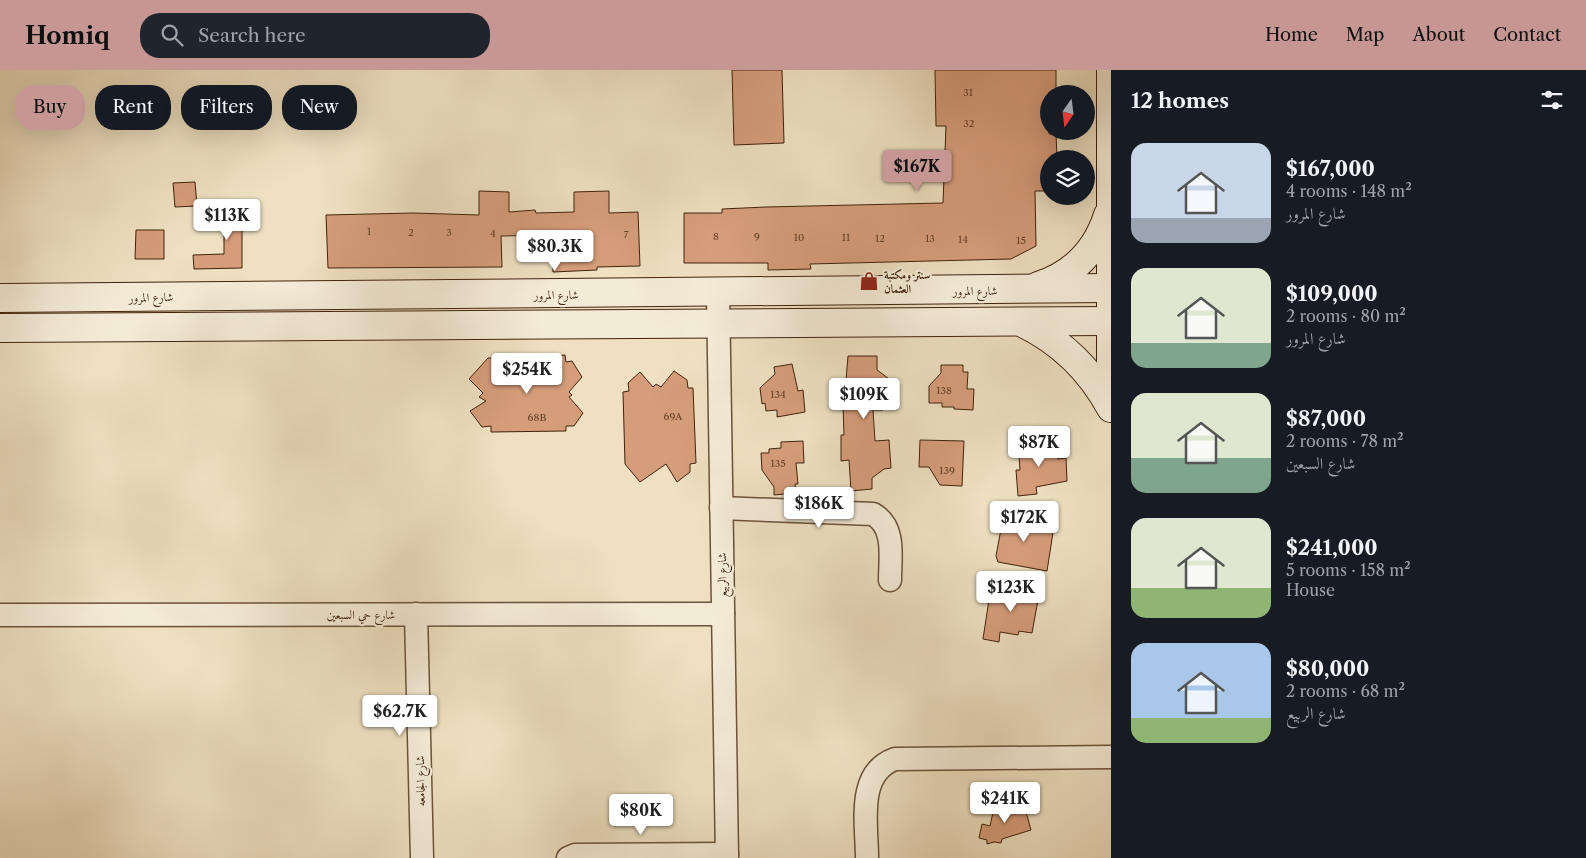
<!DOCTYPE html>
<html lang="en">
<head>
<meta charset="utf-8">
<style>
  :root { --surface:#171b24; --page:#20242c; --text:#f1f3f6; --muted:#9ea1a6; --accent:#c59692 }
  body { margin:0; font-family:"Libre Caslon Text",Amiri,serif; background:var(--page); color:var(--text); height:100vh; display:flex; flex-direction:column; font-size:19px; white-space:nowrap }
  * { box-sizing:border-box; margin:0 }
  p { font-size:16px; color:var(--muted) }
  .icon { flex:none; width:28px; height:28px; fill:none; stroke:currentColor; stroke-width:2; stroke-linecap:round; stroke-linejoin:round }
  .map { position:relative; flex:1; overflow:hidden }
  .drawer { display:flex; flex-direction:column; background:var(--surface); width:475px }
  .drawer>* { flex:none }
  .banner { position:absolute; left:15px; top:15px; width:475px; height:45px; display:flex; gap:10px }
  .needle { width:32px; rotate:194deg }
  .buttons { position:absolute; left:1040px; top:15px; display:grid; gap:10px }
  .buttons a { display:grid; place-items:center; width:55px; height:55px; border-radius:50%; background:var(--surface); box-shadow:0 5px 20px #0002; font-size:25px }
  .price { position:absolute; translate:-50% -42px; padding:0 11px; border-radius:5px; background:#fff; color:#222; font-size:16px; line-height:32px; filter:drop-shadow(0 1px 2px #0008) }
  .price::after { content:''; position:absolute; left:50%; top:30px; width:15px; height:11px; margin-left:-8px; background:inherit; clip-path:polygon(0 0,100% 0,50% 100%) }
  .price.selected { background:var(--accent); color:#111 }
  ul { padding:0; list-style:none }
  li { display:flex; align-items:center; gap:15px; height:125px; padding:0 20px }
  li span { display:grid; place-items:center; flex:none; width:140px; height:100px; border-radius:15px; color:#555 }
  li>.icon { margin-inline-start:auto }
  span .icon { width:60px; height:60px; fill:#fffc; stroke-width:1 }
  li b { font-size:21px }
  h2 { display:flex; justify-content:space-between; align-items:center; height:60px; padding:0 20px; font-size:21px }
  .pill { padding:0 18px; border-radius:20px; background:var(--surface); box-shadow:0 5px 20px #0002; font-size:18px; line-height:45px }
  .pill.selected { background:var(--accent); color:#111 }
  header { display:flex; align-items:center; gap:30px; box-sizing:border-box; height:70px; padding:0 25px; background:var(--accent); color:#111 }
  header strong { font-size:24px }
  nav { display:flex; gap:28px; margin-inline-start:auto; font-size:18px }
  .search { width:350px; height:45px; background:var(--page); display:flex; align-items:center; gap:12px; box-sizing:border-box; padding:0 18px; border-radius:20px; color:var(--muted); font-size:19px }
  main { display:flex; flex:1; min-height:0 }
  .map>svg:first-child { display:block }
  .building { fill:#d69d7b; stroke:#41220c }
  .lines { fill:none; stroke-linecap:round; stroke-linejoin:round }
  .street-casing { stroke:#6c5239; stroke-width:25 }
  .secondary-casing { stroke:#41220c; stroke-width:30 }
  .street { stroke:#f4ebd7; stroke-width:22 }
  .secondary { stroke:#f4ebd7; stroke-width:28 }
  .labels { text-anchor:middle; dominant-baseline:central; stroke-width:4.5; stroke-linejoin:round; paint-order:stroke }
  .number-label { font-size:10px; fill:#664128 }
  .poi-label { font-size:12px; font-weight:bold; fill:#41220c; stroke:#f4ebd7; text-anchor:start }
  .street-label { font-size:12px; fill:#41220c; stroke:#f4ebd7 }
</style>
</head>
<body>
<header>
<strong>Homiq</strong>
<div class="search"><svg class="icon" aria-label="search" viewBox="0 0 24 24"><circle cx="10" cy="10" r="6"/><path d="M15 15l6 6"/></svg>Search here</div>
<nav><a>Home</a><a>Map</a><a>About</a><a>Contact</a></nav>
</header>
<main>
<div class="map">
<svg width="1111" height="788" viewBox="0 0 1111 788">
  <rect width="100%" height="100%" fill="#eee0c1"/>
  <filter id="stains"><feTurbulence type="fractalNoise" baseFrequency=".004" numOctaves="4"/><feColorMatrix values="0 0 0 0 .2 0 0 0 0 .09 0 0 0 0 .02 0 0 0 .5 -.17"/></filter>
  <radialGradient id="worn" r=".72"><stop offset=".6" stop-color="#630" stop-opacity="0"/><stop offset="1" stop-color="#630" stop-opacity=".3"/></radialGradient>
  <g class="building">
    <polygon points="732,0 782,0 784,73 734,75"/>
    <polygon points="935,0 1056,0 1056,22 1049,22 1049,64 1056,64 1057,89 1049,89 1049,121 1035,121 1036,176 1011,189 810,194 811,199 768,200 768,193 684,193 684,143 722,143 722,139 766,137 943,133 946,56 936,56"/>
    <polygon points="195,112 197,136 175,137 173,113"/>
    <polygon points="479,121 509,122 509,142 535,140 536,143 574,142 574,122 609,121 609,143 638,142 640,196 597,197 597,200 553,202 551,165 501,166 502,197 328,198 326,145 413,143 479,145"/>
    <polygon points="224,130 242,130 242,198 194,199 193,185 224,184"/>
    <polygon points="136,160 164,160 164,189 135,189"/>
    <polygon points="565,285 566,292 572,291 582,307 569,322 572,325 569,327 583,343 574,356 566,356 566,361 491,362 491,356 482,357 470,341 486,331 479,327 483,323 469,309 488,288 513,288 513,291"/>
    <polygon points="848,286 877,286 877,300 896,314 896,334 883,334 883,340 873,340 875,371 889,370 891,398 884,399 872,408 872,419 851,421 849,390 841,391 841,365 844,365 843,334 839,334 839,310 846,310"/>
    <polygon points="792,294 798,321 803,320 805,342 777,347 777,340 766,341 765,333 762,334 760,318 775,304 774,297"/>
    <polygon points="941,295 963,295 963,302 968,302 967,319 974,319 973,340 954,339 954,337 942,337 942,333 929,333 929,316 941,303"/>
    <polygon points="674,301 687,310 688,318 693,318 696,393 690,394 690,402 677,412 666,394 640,412 625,394 623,322 629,321 628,313 640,302 653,317 656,314 661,317"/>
    <polygon points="1030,361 1058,389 1066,388 1067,411 1036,417 1037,424 1018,426 1016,400 1020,400 1019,386 1025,386 1024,375 1032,374"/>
    <polygon points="920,370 964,371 962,416 940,415 929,397 919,397"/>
    <polygon points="803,371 804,393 796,393 798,414 795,414 796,423 774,425 774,417 762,400 761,383 769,383 769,379 781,378 781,372"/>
    <polygon points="1004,443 1026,447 1025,452 1054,456 1047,501 998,492 996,486"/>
    <polygon points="1040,519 1032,563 1019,561 1018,565 1000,562 999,572 983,569 990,523"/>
    <polygon points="1003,728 1020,742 1026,742 1031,760 1002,769 1001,773 994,772 987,774 987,770 979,768 982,754 990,756 995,733 1002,735"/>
  </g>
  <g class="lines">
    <g class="street-casing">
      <g id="street">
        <polyline points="718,222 727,788"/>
        <path d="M721,438L873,444C896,457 890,487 890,510"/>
        <polyline points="416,544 422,788"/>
        <polyline points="0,545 723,544"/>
        <polyline points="568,788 575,785 727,784"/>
        <path d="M867,788C867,754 856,703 895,689L1111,687"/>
      </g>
    </g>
    <g class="secondary-casing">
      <g id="secondary">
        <polyline points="1111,0 1111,236"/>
        <path d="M1038,216C1073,205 1097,180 1108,145"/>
        <polyline points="0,228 1111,218"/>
        <path d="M1021,252C1061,271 1090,299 1111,338"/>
        <polyline points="0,258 1111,251"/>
        <polyline points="1111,337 1111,264"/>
      </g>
    </g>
    <use href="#street" class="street"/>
    <use href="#secondary" class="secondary"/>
  </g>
  <defs>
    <g id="shop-bare" transform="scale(1.5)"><path d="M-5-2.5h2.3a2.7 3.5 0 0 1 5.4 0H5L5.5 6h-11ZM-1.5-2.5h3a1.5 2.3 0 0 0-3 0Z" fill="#8f2418" stroke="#f4ebd7" stroke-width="2.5" paint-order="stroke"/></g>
  </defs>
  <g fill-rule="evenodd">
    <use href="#shop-bare" x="869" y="211"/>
  </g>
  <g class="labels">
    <g class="number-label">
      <text x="968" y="22">31</text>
      <text x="969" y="53">32</text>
      <text x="369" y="161">1</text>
      <text x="411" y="162">2</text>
      <text x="449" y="162">3</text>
      <text x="493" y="163">4</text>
      <text x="626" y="164">7</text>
      <text x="716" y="166">8</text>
      <text x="757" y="166">9</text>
      <text x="799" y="167">10</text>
      <text x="846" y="167">11</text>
      <text x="880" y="168">12</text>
      <text x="930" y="168">13</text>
      <text x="963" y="169">14</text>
      <text x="1021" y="170">15</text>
      <text x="944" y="320">138</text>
      <text x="778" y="324">134</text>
      <text x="673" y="346">69A</text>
      <text x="537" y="347">68B</text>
      <text x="778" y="393">135</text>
      <text x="947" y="400">139</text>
    </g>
    <g class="poi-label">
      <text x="884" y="204">سنتر ومكتبة<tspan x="884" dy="14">العثمان</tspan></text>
    </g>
    <g class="street-label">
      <text x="975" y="220">شارع المرور</text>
      <text x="556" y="224">شارع المرور</text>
      <text transform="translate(151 227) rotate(-1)">شارع المرور</text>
      <text transform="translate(722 505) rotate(-91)">شارع الربيع</text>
      <text x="361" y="544">شارع حي السبعين</text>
      <text transform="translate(420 711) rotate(-91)">شارع الجامعه</text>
    </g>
  </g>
  <rect width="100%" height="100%" filter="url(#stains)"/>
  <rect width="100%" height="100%" fill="url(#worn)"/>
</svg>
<div class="buttons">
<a><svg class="needle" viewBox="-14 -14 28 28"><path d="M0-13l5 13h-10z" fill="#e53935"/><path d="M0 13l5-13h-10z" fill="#9ea1a6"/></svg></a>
<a><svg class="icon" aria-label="layers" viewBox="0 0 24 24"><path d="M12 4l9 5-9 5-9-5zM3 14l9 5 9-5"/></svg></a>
</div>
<b class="price selected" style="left:917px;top:122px">$167K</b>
<b class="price" style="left:227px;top:171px">$113K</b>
<b class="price" style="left:555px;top:202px">$80.3K</b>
<b class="price" style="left:527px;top:325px">$254K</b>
<b class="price" style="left:864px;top:350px">$109K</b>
<b class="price" style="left:1039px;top:398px">$87K</b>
<b class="price" style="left:819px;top:459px">$186K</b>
<b class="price" style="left:1024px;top:473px">$172K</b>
<b class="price" style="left:1011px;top:543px">$123K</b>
<b class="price" style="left:400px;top:667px">$62.7K</b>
<b class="price" style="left:1005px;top:754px">$241K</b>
<b class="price" style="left:641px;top:766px">$80K</b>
<div class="banner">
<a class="pill selected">Buy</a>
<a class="pill">Rent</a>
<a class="pill">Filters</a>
<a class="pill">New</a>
</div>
</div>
<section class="drawer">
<h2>12 homes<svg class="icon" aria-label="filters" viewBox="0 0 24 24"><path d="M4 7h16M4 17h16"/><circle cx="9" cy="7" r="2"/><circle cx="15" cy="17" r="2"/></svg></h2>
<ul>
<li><span style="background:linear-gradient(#c9d6e8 75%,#9aa5b1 0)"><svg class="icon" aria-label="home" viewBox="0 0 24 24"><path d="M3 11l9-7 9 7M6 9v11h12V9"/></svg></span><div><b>$167,000</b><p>4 rooms · 148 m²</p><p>شارع المرور</p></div></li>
<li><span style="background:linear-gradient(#dfe7d0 75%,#7fa58c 0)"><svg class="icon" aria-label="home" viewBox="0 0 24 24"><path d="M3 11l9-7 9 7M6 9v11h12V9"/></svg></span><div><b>$109,000</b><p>2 rooms · 80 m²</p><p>شارع المرور</p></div></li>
<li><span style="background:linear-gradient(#dfe7d0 65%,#7fa58c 0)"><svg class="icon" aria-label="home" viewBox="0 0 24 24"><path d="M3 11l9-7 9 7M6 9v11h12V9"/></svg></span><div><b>$87,000</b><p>2 rooms · 78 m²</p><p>شارع السبعين</p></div></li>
<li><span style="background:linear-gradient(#dfe7d0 70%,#8fb573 0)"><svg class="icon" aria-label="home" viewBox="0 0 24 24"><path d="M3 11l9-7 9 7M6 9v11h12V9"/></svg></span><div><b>$241,000</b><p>5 rooms · 158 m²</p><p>House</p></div></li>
<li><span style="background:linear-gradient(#a9c7e8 75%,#8fb573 0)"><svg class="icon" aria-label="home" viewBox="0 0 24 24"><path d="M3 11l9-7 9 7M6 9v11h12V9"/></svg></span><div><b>$80,000</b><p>2 rooms · 68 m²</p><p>شارع الربيع</p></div></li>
</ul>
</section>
</main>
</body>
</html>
